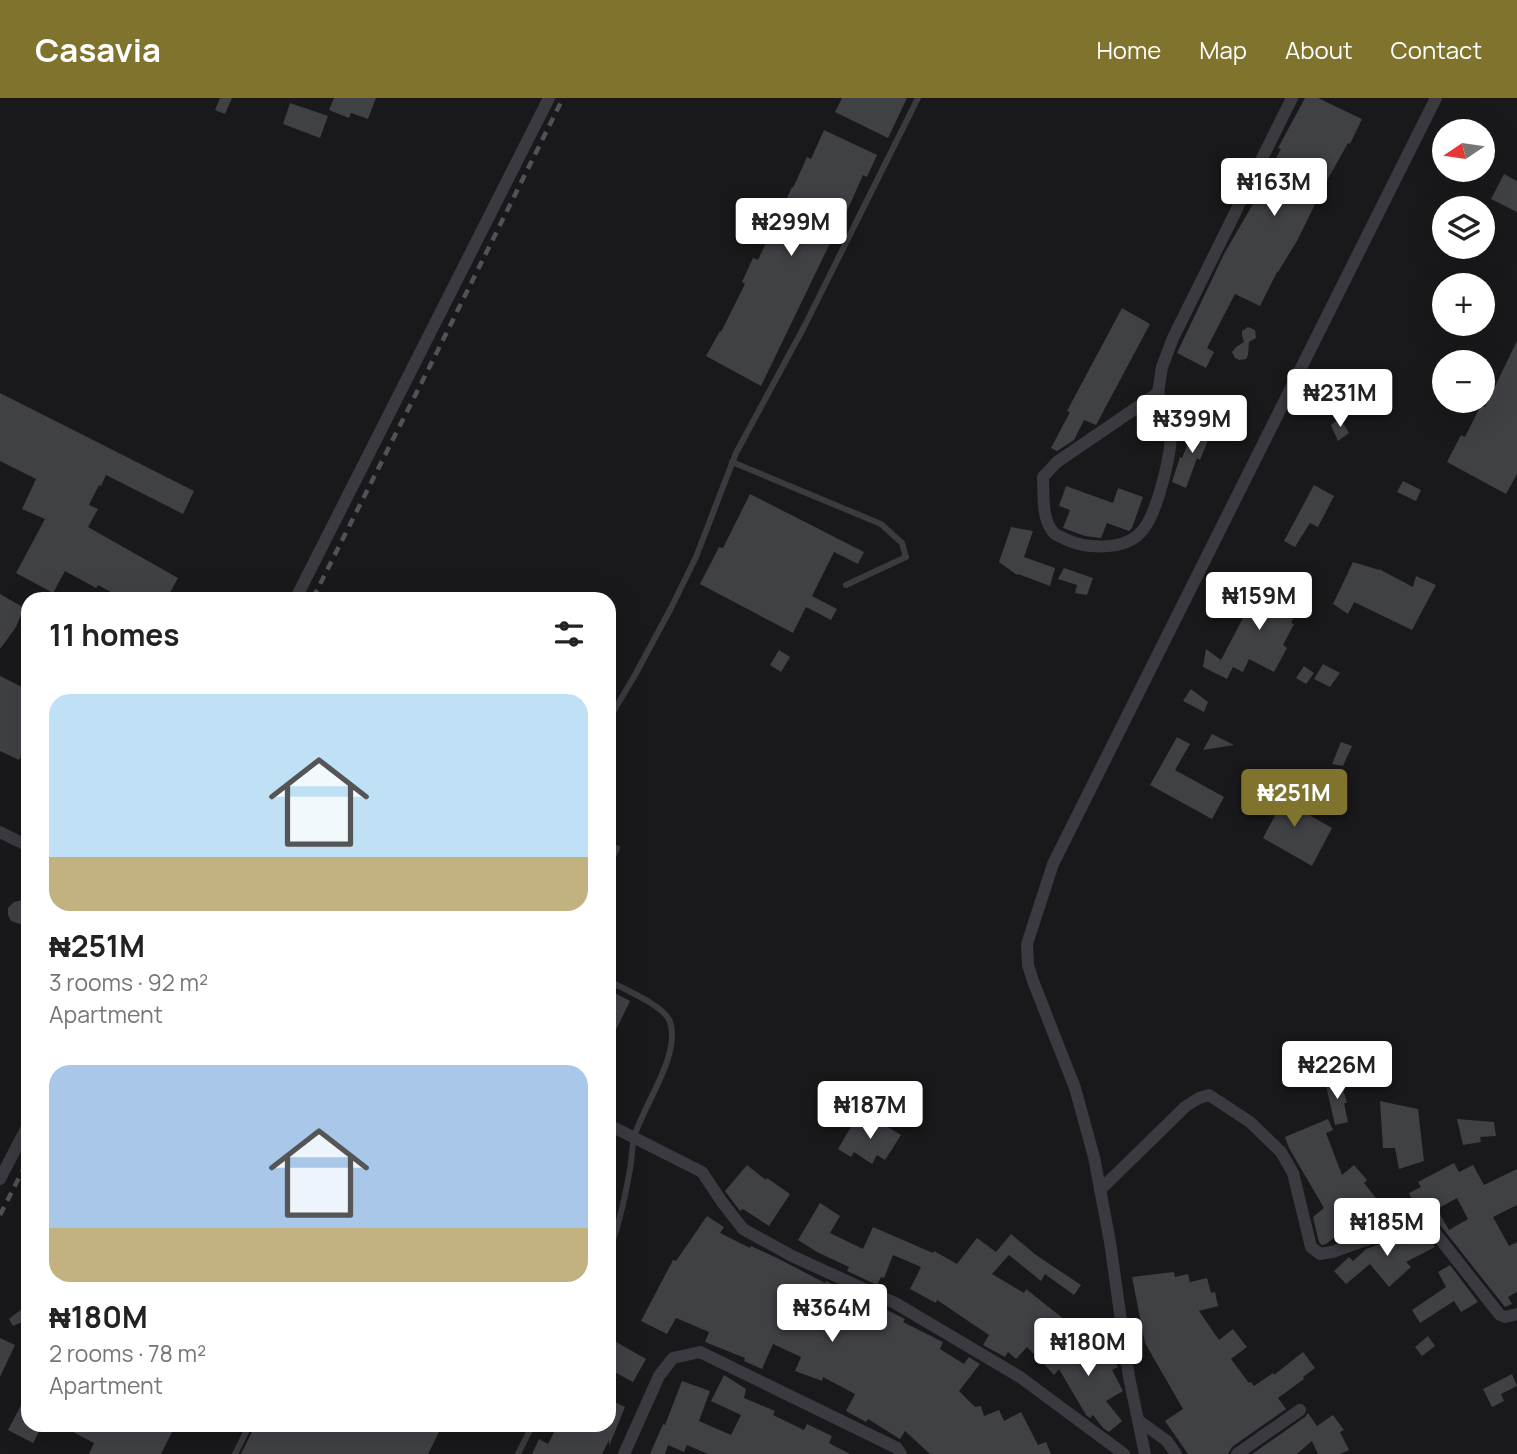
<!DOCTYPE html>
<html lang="en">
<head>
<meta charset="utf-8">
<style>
  :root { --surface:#fff; --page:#f2f2f2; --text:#222; --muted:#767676; --accent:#7f732d }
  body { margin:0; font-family:Manrope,sans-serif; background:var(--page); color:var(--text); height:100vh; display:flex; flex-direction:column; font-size:26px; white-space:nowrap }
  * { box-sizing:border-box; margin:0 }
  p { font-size:23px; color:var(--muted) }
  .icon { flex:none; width:38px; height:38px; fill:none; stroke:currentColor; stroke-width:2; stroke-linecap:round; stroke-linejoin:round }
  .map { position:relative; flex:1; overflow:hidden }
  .details { position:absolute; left:21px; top:494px; width:595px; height:840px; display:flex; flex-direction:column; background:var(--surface); border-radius:21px; box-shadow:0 7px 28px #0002 }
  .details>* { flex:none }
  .needle { width:46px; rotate:257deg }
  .buttons { position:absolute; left:1432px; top:21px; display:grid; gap:14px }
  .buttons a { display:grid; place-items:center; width:63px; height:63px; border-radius:50%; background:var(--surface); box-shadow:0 7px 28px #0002; font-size:35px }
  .price { position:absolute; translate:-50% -60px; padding:0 16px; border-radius:7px; background:#fff; color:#222; font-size:23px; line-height:46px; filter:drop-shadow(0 2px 4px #0008) }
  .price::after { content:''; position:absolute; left:50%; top:42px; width:21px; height:16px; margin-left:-10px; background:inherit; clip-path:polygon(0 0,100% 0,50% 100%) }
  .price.current { background:var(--accent); color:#fff }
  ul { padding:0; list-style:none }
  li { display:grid; align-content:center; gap:14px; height:371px; padding:0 28px }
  li span { display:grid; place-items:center; height:217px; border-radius:21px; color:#555 }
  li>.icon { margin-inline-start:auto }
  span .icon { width:126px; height:126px; fill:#fffc; stroke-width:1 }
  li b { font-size:30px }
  h2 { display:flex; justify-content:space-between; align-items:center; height:84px; padding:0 28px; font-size:30px }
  header { display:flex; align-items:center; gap:42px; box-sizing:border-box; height:98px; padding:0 35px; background:var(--accent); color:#fff }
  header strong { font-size:33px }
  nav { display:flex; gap:38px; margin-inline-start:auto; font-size:24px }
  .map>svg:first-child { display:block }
  .building { fill:#404145; fill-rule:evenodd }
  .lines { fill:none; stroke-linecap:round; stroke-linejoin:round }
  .service { stroke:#3a3a40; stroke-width:6 }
  .minor { stroke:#3a3a40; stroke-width:12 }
  .rail { stroke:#515159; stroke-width:4.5; stroke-dasharray:9 7; stroke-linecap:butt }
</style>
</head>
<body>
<header>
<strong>Casavia</strong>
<nav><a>Home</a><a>Map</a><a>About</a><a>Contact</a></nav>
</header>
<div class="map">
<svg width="1517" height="1356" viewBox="0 0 1517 1356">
  <rect width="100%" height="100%" fill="#19191b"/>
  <g class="building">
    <polygon points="220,0 232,0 225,16 215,12"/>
    <polygon points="334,0 376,0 368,21 351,15 349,20 329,12"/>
    <polygon points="842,0 907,0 888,40 835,14"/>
    <polygon points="1305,0 1318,0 1362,21 1350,46 1348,45 1325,86 1297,143 1278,174 1277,174 1260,208 1235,196 1207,250 1214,254 1206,270 1177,255 1224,156 1265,85 1263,84 1281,51 1278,50"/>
    <polygon points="290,5 328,18 320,40 283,26"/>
    <polygon points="824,32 877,57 867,79 863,77 835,140 833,139 761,288 706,258 720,233 721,234 745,186 742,184 753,160 758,162 792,89 793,90 807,59 811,61"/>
    <polygon points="1504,76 1517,83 1517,114 1491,101"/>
    <polygon points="1122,210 1150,226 1096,327 1084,322 1074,342 1057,353 1051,350 1070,314 1067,313"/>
    <polygon points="1248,229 1255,232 1256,240 1249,244 1248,257 1246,261 1239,262 1235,260 1232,254 1236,249 1244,244 1242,237 1242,233"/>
    <polygon points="1517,243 1517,376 1506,396 1447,364 1461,337 1465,339 1481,307 1485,309"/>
    <polygon points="0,295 194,393 183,416 106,377 101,388 99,387 89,407 98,411 88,429 178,480 167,500 122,500 98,487 96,490 65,473 53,495 16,475 45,421 22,411 36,381 0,363"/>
    <polygon points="1182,302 1190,316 1179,322 1173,307"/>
    <polygon points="1340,320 1349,335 1338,343 1331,327"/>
    <polygon points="1196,326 1212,332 1200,362 1197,360 1186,390 1172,384 1180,359 1182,360"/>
    <polygon points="1403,383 1421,392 1416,403 1397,394"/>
    <polygon points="1314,387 1334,398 1318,429 1310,425 1295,449 1284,443"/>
    <polygon points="1066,388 1113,405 1118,390 1143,399 1132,430 1129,433 1107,425 1101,440 1085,438 1063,430 1070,412 1059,408"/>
    <polygon points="750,396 864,454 858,466 834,454 812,498 837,511 831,522 806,509 793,535 700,486 719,449 723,450"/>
    <polygon points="1011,429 1033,433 1024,459 1055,470 1050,488 1018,476 1017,477 999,464"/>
    <polygon points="1353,464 1379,472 1379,471 1413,489 1416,478 1436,487 1412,532 1354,504 1348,516 1333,506"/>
    <polygon points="1064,470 1093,480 1087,497 1075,495 1077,487 1058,481"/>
    <polygon points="1262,480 1303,502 1291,525 1294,526 1283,547 1287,550 1274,574 1249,561 1243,574 1233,569 1227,581 1203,569 1206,551 1221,562 1243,520 1240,518"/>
    <polygon points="0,496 24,510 16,529 0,551"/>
    <polygon points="779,552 790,559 781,574 770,567"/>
    <polygon points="1323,566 1340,575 1330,589 1314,581"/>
    <polygon points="1304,568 1314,575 1306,586 1296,580"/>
    <polygon points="0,578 28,592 28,645 19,662 0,653"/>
    <polygon points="1191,591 1208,604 1204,614 1183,603"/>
    <polygon points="1212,636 1234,647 1203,652"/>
    <polygon points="1177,639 1190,646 1175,672 1224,699 1212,721 1150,687"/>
    <polygon points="1341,644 1352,648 1343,668 1332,666"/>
    <polygon points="1335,671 1346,679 1337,690 1326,684"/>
    <polygon points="1253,685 1332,730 1312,768 1263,740 1278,712 1249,690"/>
    <polygon points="28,801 28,823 20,826 11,823 8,817 8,810 14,804"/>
    <polygon points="609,892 630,903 609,946"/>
    <polygon points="1336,980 1339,988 1342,988 1347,1005 1344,1005 1348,1024 1335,1027 1325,983"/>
    <polygon points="1380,1003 1418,1011 1424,1063 1399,1071 1395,1050 1383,1050"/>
    <path d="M1328,1021L1333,1032L1326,1035L1342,1077L1354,1067L1367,1082L1364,1085L1387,1114L1412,1101L1409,1095L1421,1089L1418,1084L1454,1065L1459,1074L1473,1067L1484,1087L1517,1071V1107L1493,1119L1509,1148L1517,1144V1194L1508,1199L1512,1206L1505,1209L1436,1122L1424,1115H1417L1358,1136L1350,1127L1326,1146L1322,1147L1319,1144L1313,1119L1324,1110L1289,1050L1285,1039ZM1457,1100L1468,1121L1449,1132L1437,1111Z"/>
    <polygon points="1457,1021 1494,1024 1496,1038 1480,1039 1481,1044 1463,1047"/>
    <polygon points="855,1022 870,1031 876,1022 901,1037 885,1062 877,1057 872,1066 854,1054 851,1059 838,1051"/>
    <polygon points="747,1067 766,1082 767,1080 790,1096 769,1128 743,1111 740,1113 725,1093"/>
    <polygon points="820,1105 840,1118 830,1135 863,1151 873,1129 933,1155 934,1153 957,1166 977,1140 996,1154 1011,1136 1036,1157 1081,1187 1074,1197 1045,1176 1041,1183 1009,1157 992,1176 1024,1195 1026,1191 1065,1222 1034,1256 1027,1249 1016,1261 1008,1254 1005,1259 983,1247 989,1237 937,1202 936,1205 910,1191 921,1169 893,1157 884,1180 881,1179 877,1187 847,1173 849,1169 817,1154 798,1142"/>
    <polygon points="707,1118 724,1129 720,1135 750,1150 751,1148 779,1161 825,1185 826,1183 869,1203 905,1221 903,1224 943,1244 940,1251 964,1266 969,1259 975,1263 980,1266 959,1293 975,1309 981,1308 984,1318 999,1312 1004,1323 1021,1314 1038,1347 1046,1344 1051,1356 930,1356 905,1333 900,1341 868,1321 866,1324 846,1313 855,1296 823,1279 822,1283 795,1273 801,1259 773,1246 762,1271 744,1263 745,1260 705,1244 709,1234 676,1220 667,1236 641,1223 673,1162 676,1163"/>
    <polygon points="1420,1132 1423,1134 1435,1149 1406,1164 1411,1169 1389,1189 1370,1166 1346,1186 1334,1173 1349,1159 1353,1163 1366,1151"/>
    <polygon points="1450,1167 1478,1204 1461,1214 1454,1203 1420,1225 1412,1212 1446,1189 1438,1174"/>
    <polygon points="1174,1174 1175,1179 1188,1176 1190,1184 1207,1180 1211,1195 1215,1194 1218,1208 1199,1213 1219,1242 1233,1231 1247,1249 1231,1261 1249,1285 1251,1284 1254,1288 1273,1275 1274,1277 1303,1254 1315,1270 1303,1279 1304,1281 1278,1300 1286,1311 1232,1349 1228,1356 1188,1356 1165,1323 1183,1311 1145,1245 1132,1179"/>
    <polygon points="28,1206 22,1224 13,1228 9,1221"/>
    <polygon points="1079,1233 1092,1250 1096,1247 1106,1263 1112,1259 1118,1269 1112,1272 1123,1293 1106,1303 1122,1323 1109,1334 1103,1330 1093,1317 1090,1320 1086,1317 1059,1271 1054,1277 1041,1263"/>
    <polygon points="1428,1238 1435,1248 1422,1258 1415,1249"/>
    <polygon points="0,1240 15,1247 0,1279"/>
    <polygon points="609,1240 646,1261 633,1284 609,1271"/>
    <polygon points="1512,1276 1517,1288 1501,1296 1504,1303 1492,1309 1483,1291"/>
    <polygon points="724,1277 746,1291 744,1300 775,1313 773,1317 804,1332 807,1326 832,1338 829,1345 850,1356 708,1356 687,1347 684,1354 668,1347 665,1356 650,1356 663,1326 665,1327 682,1283 710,1293 699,1323 731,1337 741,1317 711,1303"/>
    <polygon points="28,1294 28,1326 43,1326 33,1345 8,1332"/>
    <polygon points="609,1301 625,1309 609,1348 609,1342 602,1356 532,1356 539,1341 548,1346 558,1326 609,1326"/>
    <polygon points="1308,1315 1317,1328 1333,1317 1344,1332 1340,1334 1349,1352 1340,1356 1318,1356 1312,1343 1297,1356 1252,1356 1305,1319"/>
    <polygon points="58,1326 176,1326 161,1356 89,1356 94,1345"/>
    <polygon points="256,1326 443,1326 428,1356 241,1356"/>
  </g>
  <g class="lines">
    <g class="service">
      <polyline points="732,364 881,426 902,445 906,459 846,487"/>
      <polyline points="609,621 635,577 671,510 696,459 736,355 804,229 918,0"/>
      <polyline points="609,767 617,750"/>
      <path d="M609,883C624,891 665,908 670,924C681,957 644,1006 634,1039C632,1049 632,1060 630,1071C626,1094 618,1131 609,1153"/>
      <polyline points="235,1356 250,1326"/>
      <polyline points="518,1356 533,1326"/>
    </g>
    <g class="minor">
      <path d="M1158,295C1163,306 1171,320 1171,331C1172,354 1157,418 1141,434C1124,453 1086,451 1065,441C1062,439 1058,438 1055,436C1041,423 1044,397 1043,379L1057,364Z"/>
      <polyline points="1158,295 1162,269 1173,240 1292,0"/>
      <polyline points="296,500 549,0"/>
      <polyline points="0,734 28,748"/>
      <polyline points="609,1027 702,1074 722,1104 743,1131 792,1158 895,1205 1020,1279 1124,1356"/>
      <polyline points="0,1081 28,1027"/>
      <polyline points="1100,1092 1186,1008 1199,1000 1209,997 1250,1024 1281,1054 1293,1075 1311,1149 1320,1156 1332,1154 1420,1123 1429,1127 1500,1217 1505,1219 1517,1216"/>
      <polyline points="1138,1322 1167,1343 1176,1356"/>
      <polyline points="624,1356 659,1278 673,1260 700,1254 897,1350 901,1356"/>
      <polyline points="1145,1356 1129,1279 1110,1144 1094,1059 1075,990 1033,883 1028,867 1027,846 1053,766 1436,0"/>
      <polyline points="1237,1356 1300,1312"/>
    </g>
    <g class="rail">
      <polyline points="313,500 438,252 563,0"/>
      <polyline points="0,1117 28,1062"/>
    </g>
  </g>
</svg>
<div class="buttons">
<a><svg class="needle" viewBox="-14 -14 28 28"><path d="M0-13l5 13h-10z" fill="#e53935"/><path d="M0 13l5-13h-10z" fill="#767676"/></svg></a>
<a><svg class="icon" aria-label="layers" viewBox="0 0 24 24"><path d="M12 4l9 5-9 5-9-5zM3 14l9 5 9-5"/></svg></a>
<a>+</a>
<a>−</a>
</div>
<b class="price" style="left:1274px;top:120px">₦163M</b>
<b class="price" style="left:791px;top:160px">₦299M</b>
<b class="price" style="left:1340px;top:331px">₦231M</b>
<b class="price" style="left:1192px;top:357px">₦399M</b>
<b class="price" style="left:1259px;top:534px">₦159M</b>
<b class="price current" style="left:1294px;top:731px">₦251M</b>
<b class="price" style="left:1337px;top:1003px">₦226M</b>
<b class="price" style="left:870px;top:1043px">₦187M</b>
<b class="price" style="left:1387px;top:1160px">₦185M</b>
<b class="price" style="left:832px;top:1246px">₦364M</b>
<b class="price" style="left:1088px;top:1280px">₦180M</b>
<section class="details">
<h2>11 homes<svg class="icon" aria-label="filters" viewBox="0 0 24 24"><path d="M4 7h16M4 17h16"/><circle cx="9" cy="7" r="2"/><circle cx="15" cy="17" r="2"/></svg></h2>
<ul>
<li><span style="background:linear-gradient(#bfe0f5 75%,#c2b280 0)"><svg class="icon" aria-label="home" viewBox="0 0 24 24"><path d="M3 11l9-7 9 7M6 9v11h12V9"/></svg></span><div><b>₦251M</b><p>3 rooms · 92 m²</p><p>Apartment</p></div></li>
<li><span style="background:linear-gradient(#a9c7e8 75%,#c2b280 0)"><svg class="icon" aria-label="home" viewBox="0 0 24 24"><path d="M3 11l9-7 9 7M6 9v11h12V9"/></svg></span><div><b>₦180M</b><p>2 rooms · 78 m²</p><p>Apartment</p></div></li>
</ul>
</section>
</div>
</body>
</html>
